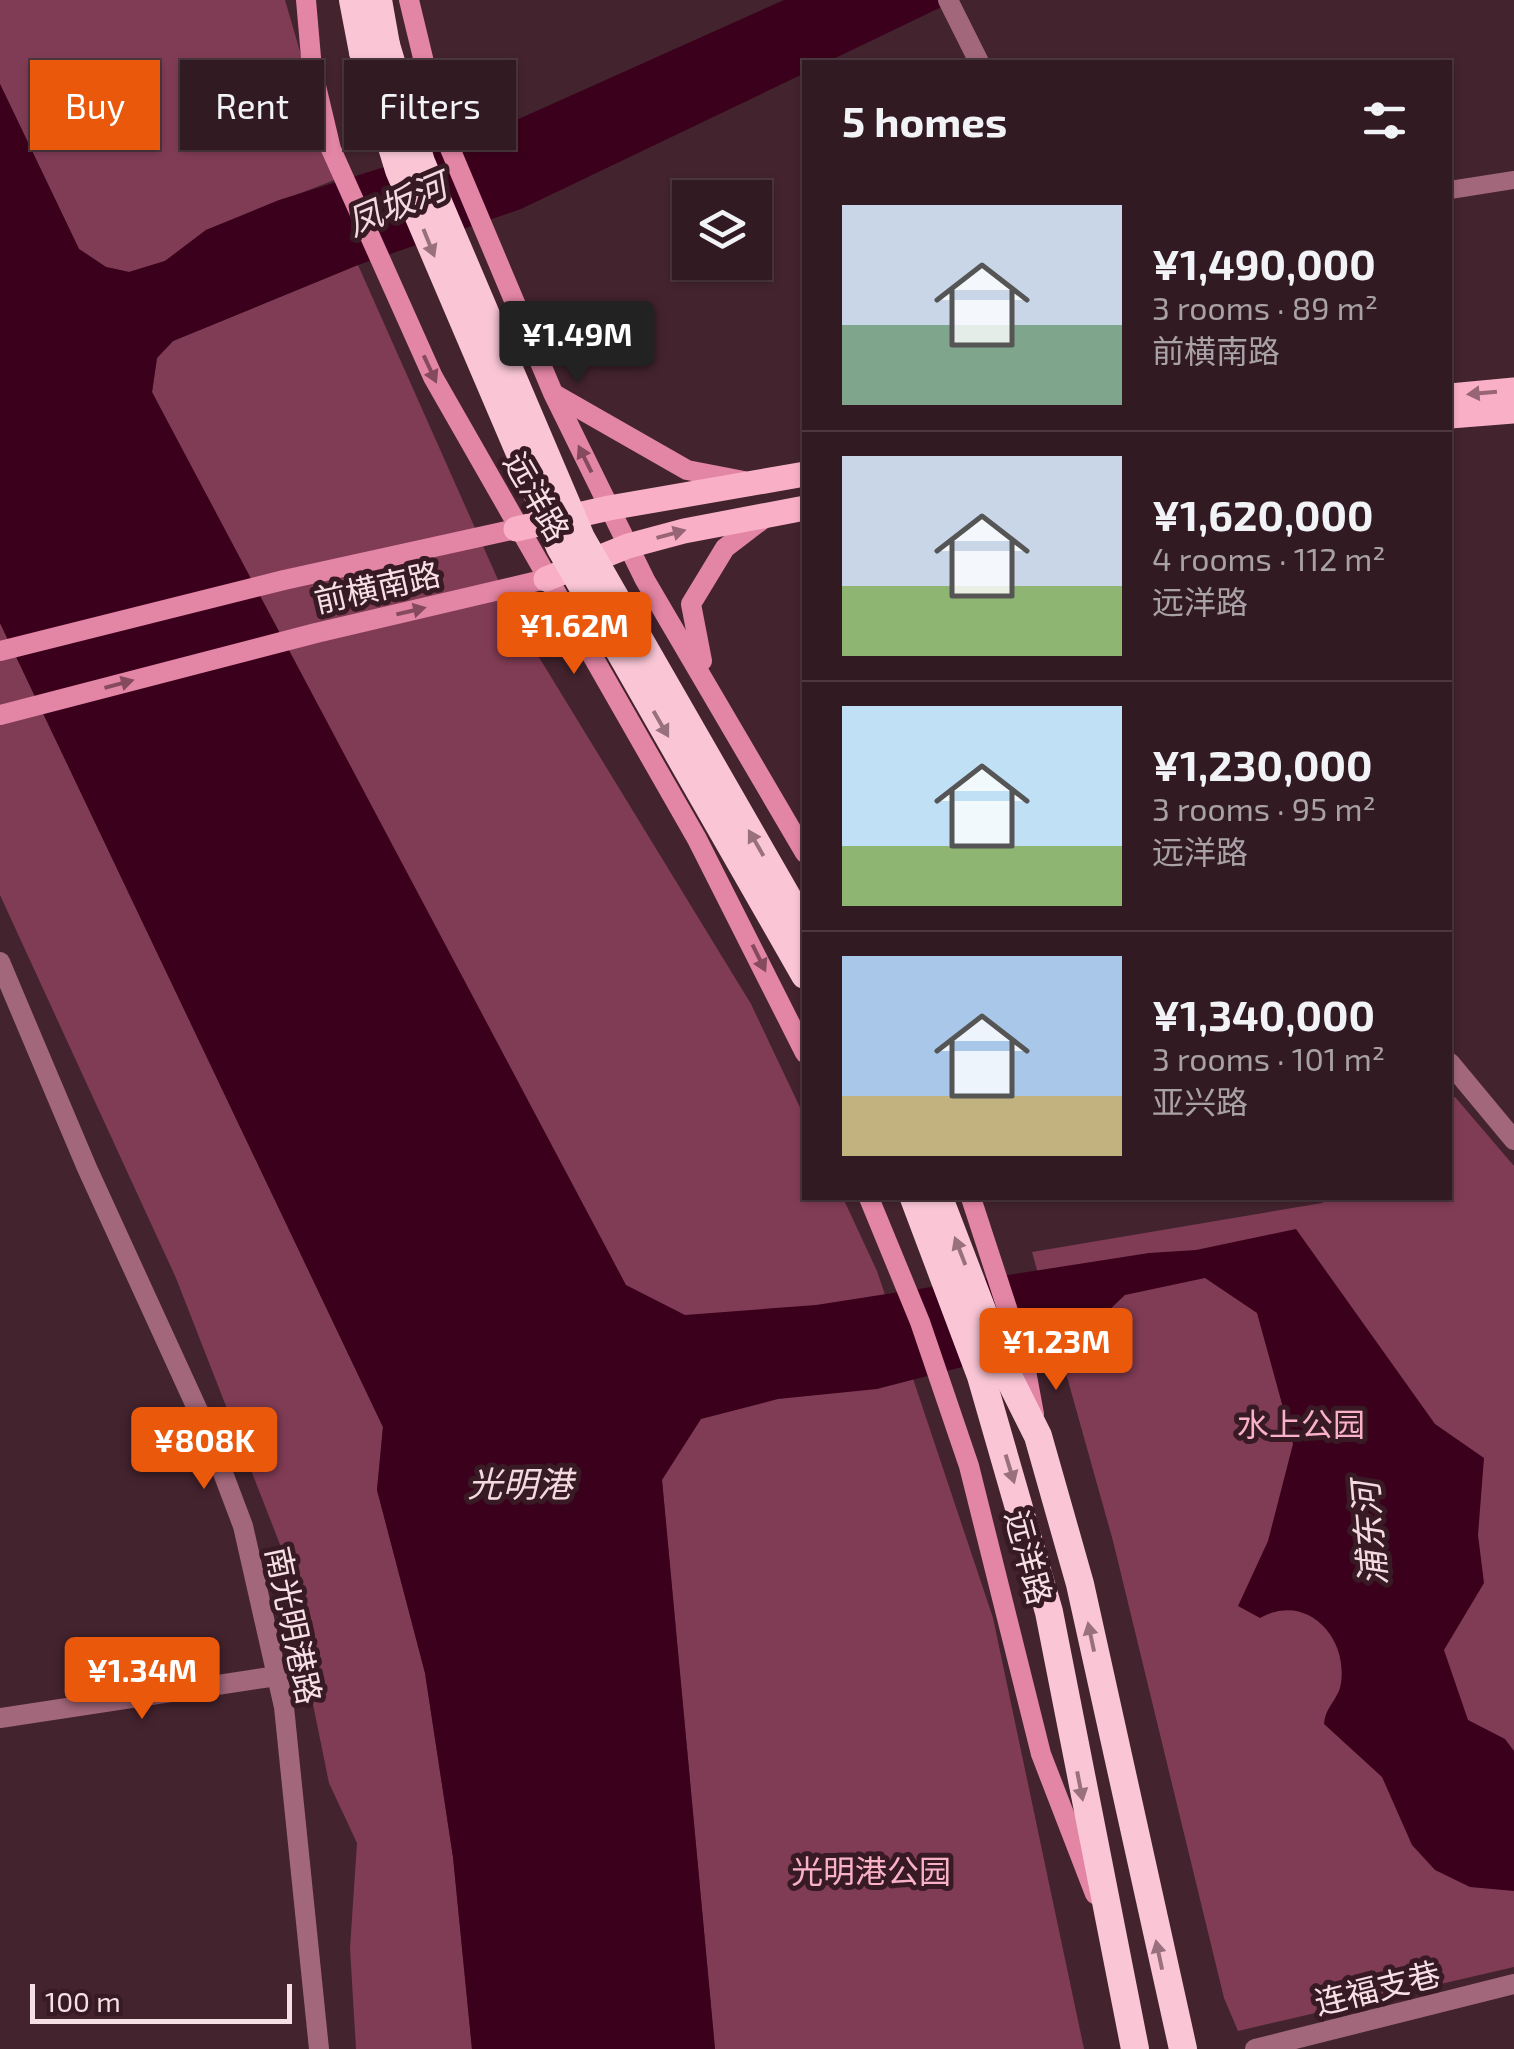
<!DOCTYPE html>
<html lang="en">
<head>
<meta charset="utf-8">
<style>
  :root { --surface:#321a22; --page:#3a232a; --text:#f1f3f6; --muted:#a8a1a5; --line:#4d3840; --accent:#ea580c }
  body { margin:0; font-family:"Exo 2","Noto Sans SC",sans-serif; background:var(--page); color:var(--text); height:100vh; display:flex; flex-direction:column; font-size:38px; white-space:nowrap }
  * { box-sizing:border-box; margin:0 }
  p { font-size:32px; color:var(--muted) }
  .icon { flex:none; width:55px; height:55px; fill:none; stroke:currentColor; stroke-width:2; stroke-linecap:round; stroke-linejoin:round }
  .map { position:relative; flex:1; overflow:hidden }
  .panel { position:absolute; left:802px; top:60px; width:650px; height:1140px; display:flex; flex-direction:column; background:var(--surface); border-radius:0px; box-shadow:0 2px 8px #0004,0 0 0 2px var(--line) }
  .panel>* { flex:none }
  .guide { position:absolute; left:30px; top:60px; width:622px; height:90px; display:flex; gap:20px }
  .tools { position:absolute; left:672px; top:180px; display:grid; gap:20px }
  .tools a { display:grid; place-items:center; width:100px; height:100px; border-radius:0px; background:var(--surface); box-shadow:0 2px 8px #0004,0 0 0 2px var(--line); font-size:50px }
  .scale { position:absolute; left:30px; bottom:25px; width:262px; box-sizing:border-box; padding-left:10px; border:5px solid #f6e0e6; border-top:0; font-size:28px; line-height:35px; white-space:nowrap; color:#f6e0e6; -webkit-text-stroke:8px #381a24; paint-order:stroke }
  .price { position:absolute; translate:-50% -85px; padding:0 22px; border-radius:10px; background:var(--accent); color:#fff; font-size:32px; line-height:65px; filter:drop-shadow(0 2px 5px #0008) }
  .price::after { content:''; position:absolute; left:50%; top:60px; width:30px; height:22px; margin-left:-15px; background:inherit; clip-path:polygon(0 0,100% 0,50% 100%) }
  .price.on { background:#222; color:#fff }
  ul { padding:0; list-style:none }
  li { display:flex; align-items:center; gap:30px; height:250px; padding:0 40px }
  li+li { border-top:2px solid var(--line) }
  li span { display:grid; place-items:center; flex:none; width:280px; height:200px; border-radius:0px; color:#555 }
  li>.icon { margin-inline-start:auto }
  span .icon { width:120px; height:120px; fill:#fffc; stroke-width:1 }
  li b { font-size:42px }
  h2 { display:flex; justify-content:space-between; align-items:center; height:120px; padding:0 40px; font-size:42px }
  .tag { padding:0 35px; border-radius:0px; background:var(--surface); box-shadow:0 2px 8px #0004,0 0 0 2px var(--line); font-size:35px; line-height:90px }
  .tag.on { background:var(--accent); color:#fff }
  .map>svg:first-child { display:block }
  .green { fill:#813c55 }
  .water { fill:#3b001b }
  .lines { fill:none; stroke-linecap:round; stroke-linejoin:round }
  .minor { stroke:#a2677a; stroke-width:18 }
  .tertiary { stroke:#a2677a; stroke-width:20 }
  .secondary { stroke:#e385a5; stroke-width:20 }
  .primary { stroke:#f9b0c7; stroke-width:25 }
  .trunk { stroke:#fac6d6; stroke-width:28 }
  .trunk-bridge { stroke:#fac6d6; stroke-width:28 }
  .oneway { fill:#99707d }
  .oneway2 { fill:#854a5e }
  .oneway3 { fill:#986576 }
  .labels { text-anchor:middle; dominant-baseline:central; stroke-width:10; stroke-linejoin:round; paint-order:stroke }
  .street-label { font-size:32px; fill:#f6e0e6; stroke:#381a24 }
  .park-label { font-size:32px; fill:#f9b1c8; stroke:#381a24 }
  .water-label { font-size:35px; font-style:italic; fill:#f3dae1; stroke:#381a24 }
</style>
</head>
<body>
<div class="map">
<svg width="1514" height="2049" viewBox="0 0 1514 2049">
  <rect width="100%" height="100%" fill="#43232e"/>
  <g class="green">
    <polygon points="0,0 285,0 337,179 206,230 165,261 129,272 106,267 79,249 0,84"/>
    <polygon points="358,265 515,618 751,1004 805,1118 805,1198 843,1198 877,1271 993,1618 1084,2049 715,2049 662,1480 152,392 157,358 173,341"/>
    <polygon points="0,623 383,1427 377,1490 425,1673 453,1857 472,2049 356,2049 350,1948 357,1843 329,1783 281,1547 176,1278 0,895"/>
    <polygon points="1455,1097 1514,1166 1514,1967 1238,2031 1224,1998 1113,1541 1032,1252 1322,1203 1329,1198 1450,1198 1450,1101"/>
  </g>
  <path class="water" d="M784,0H956L827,62H805V73L521,209L358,265L173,341L157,358L152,392L626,1285L685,1315L816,1305L1149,1253L1196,1250L1296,1229L1435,1424L1484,1458L1478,1535L1484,1583L1444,1650L1468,1720L1505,1739L1514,1751V1891L1470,1887L1435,1870L1412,1845L1382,1777L1324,1724C1325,1708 1336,1701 1340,1688C1351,1639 1307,1591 1260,1618L1238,1606L1268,1541L1293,1444L1257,1313L1205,1278L1125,1295L1082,1336L877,1389L778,1399L701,1419L662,1480L715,2049H472L453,1857L425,1673L377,1490L383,1427L0,623V84L79,249L106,267L129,272L165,261L206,230L279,200L474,139Z"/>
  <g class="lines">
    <polyline class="minor" points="1450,190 1514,180"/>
    <g class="tertiary">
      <polyline points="948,0 979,62"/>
      <polyline points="0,962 87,1168 206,1428 243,1526 284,1707 319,2049"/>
      <polyline points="1450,1063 1514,1140"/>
      <polyline points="0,1718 277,1676"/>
      <polyline points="1255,2049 1514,1984"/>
    </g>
    <g class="secondary">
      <polyline points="306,0 312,69 331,149 433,377 697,839 805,1053"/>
      <polyline points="409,0 438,120 553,393 645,580 805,853"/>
      <polyline points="554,394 687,470 744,481"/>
      <polyline points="0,651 284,580 516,529"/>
      <polyline points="702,661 691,604 725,548 767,516"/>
      <polyline points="0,715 316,633 546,579"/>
      <polyline points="869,1198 920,1322 969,1466 1041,1754 1095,1894"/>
      <polyline points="971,1198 1024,1360 1034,1414"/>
    </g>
    <g class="primary">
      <polyline points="1450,396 1514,390"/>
      <polyline points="1450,416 1514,411"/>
      <polyline points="516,529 609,508 805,474"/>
      <polyline points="546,579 628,546 684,531 805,508"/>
    </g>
    <g class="trunk">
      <polyline points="353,0 363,52"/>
      <polyline points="378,0 386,45"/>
      <polyline points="914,1198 981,1376 1049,1612 1135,2049"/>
      <polyline points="939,1198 1005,1370 1038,1436 1080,1584 1183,2049"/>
    </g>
    <g class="trunk-bridge">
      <polyline points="386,45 421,162 581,538 805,928"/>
      <polyline points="363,52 399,170 560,547 805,975"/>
    </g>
  </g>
  <defs><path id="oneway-solid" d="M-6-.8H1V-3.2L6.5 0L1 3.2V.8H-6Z" transform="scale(2.5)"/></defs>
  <g class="oneway">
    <use href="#oneway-solid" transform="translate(429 243) rotate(68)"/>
    <use href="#oneway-solid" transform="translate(661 724) rotate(60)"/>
    <use href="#oneway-solid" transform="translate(756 843) rotate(-120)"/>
    <use href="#oneway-solid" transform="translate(960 1251) rotate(-111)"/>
    <use href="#oneway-solid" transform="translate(1010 1469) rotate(73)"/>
    <use href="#oneway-solid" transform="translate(1091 1637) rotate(-102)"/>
    <use href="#oneway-solid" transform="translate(1080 1786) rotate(79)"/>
    <use href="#oneway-solid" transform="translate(1159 1955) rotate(-102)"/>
  </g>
  <g class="oneway2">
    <use href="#oneway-solid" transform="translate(430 369) rotate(65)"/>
    <use href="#oneway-solid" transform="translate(585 459) rotate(-116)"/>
    <use href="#oneway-solid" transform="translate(411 611) rotate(-13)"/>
    <use href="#oneway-solid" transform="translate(119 684) rotate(-15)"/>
    <use href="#oneway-solid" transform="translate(759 958) rotate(64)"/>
  </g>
  <g class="oneway3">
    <use href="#oneway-solid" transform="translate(1482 393) rotate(175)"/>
    <use href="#oneway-solid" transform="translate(671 534) rotate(-15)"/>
  </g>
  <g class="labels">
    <g class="street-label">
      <text transform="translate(538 496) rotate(60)">远洋路</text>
      <text transform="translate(377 586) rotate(-13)">前横南路</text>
      <text transform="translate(1030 1557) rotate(75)">远洋路</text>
      <text transform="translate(295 1625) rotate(78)">南光明港路</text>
      <text transform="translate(1377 1987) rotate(-14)">连福支巷</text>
    </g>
    <g class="park-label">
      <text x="1301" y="1423">水上公园</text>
      <text x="871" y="1870">光明港公园</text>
    </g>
    <g class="water-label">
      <text transform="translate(396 203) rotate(-23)">凤坂河</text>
      <text x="520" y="1483">光明港</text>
      <text transform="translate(1368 1534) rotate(-95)">浦东河</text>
    </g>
  </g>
</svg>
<div class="tools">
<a><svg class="icon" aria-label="layers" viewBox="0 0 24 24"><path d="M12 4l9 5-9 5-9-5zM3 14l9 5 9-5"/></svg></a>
</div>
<div class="scale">100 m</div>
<b class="price on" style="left:577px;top:386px">¥1.49M</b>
<b class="price" style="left:574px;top:677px">¥1.62M</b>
<b class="price" style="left:1056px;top:1393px">¥1.23M</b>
<b class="price" style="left:204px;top:1492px">¥808K</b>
<b class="price" style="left:142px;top:1722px">¥1.34M</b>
<div class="guide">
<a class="tag on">Buy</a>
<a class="tag">Rent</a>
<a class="tag">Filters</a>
</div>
<section class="panel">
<h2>5 homes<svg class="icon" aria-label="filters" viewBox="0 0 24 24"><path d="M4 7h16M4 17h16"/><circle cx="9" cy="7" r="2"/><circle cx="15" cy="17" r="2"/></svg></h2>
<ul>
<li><span style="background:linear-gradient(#c9d6e8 60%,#7fa58c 0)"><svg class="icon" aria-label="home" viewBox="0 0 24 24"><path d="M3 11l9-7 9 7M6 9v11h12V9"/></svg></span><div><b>¥1,490,000</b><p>3 rooms · 89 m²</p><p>前横南路</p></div></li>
<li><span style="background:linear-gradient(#c9d6e8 65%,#8fb573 0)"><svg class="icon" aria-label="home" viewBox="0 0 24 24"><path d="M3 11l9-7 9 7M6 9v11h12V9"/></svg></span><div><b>¥1,620,000</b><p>4 rooms · 112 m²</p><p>远洋路</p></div></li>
<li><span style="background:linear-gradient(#bfe0f5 70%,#8fb573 0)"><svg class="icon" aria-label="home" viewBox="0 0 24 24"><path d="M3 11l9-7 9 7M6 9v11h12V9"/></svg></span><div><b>¥1,230,000</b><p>3 rooms · 95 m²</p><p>远洋路</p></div></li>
<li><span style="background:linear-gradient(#a9c7e8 70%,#c2b280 0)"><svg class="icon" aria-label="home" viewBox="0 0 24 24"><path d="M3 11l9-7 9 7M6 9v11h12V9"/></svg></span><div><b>¥1,340,000</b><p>3 rooms · 101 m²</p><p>亚兴路</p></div></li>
</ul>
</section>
</div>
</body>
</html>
